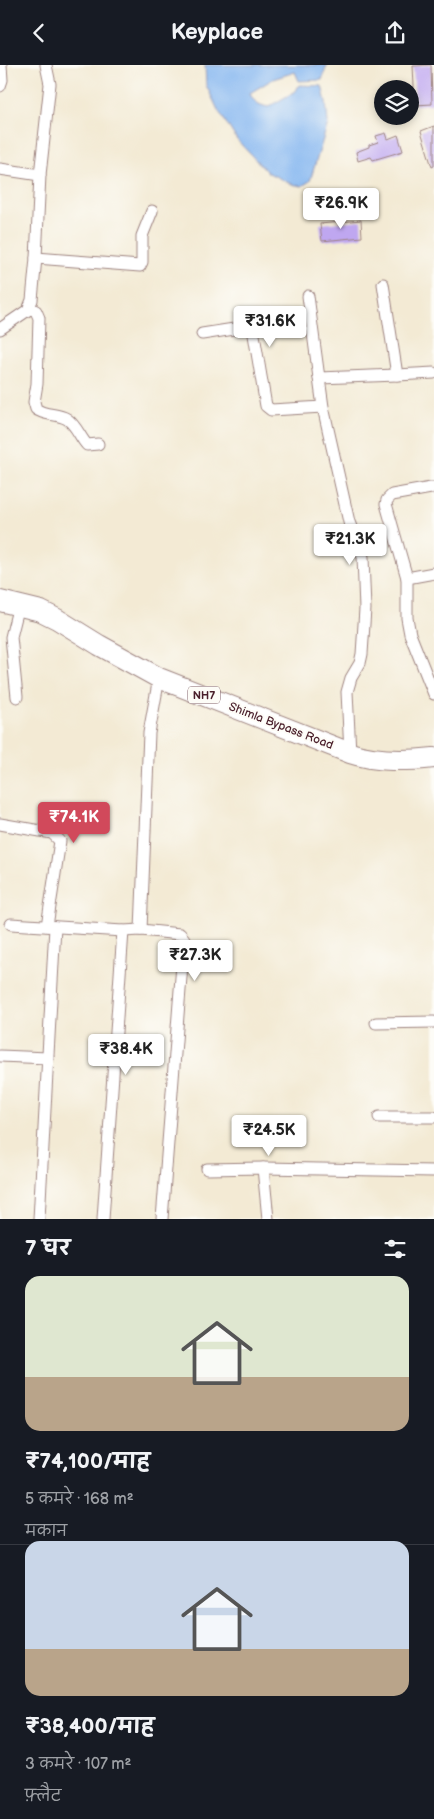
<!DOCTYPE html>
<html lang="hi">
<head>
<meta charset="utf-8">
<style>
  :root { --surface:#171b24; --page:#20242c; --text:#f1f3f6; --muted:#9ea1a6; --line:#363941; --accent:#d1495b }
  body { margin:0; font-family:"Balsamiq Sans","Playpen Sans Deva",sans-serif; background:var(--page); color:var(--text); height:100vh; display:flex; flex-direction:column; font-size:19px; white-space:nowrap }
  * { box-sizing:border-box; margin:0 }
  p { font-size:16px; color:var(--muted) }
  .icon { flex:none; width:28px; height:28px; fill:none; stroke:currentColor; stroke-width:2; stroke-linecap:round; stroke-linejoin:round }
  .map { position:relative; height:1154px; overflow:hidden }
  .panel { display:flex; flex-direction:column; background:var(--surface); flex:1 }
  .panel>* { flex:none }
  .controls { position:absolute; left:374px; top:15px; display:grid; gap:10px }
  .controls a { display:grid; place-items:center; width:45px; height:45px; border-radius:50%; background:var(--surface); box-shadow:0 2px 8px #0003; font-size:25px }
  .price { position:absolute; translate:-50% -42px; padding:0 11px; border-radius:5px; background:#fff; color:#222; font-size:16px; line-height:32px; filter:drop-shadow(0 1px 2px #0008) }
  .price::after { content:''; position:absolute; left:50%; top:30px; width:15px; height:11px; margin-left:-8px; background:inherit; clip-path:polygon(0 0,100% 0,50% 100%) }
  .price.active { background:var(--accent); color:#fff }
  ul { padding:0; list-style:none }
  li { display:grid; align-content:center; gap:10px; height:265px; padding:0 25px }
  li+li { border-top:1px solid var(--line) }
  li span { display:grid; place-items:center; height:155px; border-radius:15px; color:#555 }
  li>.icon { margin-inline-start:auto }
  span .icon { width:90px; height:90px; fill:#fffc; stroke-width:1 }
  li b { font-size:21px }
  h2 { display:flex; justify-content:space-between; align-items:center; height:60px; padding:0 25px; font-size:21px }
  header { display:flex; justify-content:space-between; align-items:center; height:65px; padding:0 25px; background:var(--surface); font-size:22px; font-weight:700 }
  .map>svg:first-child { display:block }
  .water { fill:#84b6f0; stroke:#676a8e }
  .building { fill:#bfa7f0 }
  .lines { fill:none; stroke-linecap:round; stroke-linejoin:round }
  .street-casing { stroke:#9e8480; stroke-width:13 }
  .highway-casing { stroke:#9e8480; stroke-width:22 }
  .street { stroke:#fff; stroke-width:11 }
  .highway { stroke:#fff; stroke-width:20 }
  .labels { text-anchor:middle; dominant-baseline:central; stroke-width:4; stroke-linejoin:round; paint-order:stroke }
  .shield { fill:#fdfcf7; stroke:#806168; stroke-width:1 }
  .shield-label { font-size:11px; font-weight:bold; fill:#4a1f2b }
  .street-label { font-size:12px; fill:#4a1f2b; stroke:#fdfcf7 }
</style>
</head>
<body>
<header><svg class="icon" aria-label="back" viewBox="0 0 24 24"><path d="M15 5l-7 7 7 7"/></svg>Keyplace<svg class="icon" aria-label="share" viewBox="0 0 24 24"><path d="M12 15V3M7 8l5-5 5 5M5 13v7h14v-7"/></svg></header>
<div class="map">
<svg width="434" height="1154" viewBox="0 0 434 1154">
  <rect width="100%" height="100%" fill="#fdfcf7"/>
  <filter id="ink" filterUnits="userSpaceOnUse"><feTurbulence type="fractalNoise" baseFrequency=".02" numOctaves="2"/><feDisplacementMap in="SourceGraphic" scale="10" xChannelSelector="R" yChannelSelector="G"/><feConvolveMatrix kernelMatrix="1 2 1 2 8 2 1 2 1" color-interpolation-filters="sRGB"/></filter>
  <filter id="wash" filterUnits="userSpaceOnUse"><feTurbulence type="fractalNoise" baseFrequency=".0096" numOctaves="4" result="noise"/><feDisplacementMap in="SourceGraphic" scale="20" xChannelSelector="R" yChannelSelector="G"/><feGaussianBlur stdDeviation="1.12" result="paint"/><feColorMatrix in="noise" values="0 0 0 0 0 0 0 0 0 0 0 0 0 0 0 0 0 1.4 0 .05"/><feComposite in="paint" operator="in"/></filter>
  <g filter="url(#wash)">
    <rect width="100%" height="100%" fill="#f3ead4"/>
    <path class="water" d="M205,0H327L322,15L299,16L295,7L273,14L250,28C253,37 259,40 268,42L296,26L299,20L322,21L326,37L328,58L310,116L302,121L291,119L267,107L237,75L218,45L206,20Z"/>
    <g id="blocks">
      <g class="building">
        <polygon points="431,0 432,39 415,40 413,1"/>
        <polygon points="434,61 434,101 432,102 421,66"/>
        <polygon points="386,68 388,74 398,70 403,86 373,95 371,92 358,96 356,87 369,82 369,80 378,77 376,71"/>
        <polygon points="361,155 362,172 322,176 320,159"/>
      </g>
    </g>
  </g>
  <g filter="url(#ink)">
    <use href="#blocks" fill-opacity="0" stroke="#9e8480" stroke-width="1"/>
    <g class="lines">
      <g class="street-casing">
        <g id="street">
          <polyline points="0,21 2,15 1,0"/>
          <polyline points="0,104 40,110"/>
          <polyline points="36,193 140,201 142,197 142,171 152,146"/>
          <polyline points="383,219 397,310 434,308"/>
          <polyline points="308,231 319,313 397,310"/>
          <path d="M30,243L36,246L39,253L37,319L34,337L36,344C45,351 57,348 67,354C77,361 79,371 87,380L98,379"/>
          <polyline points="0,264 28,245 32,235 36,193 40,110 50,19 46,0"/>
          <polyline points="202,269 247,262 253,264 266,341 271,345 323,342"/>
          <polyline points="319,313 323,342 349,457 363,492 365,544 362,589 360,598 351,613 347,627 350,688"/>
          <polyline points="434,423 431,423 392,430 387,435 386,439 407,513 407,553 410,569 434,629"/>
          <polyline points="407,513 434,508"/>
          <polyline points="17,632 11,572 19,540"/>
          <polyline points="0,759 52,768 60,776 47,861"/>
          <polyline points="11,859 123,866 141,865 180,869 184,874 162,1154"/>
          <polyline points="141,865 149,668 159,613"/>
          <polyline points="376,958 434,957"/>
          <polyline points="0,991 48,993"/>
          <polyline points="379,1052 434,1052"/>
          <polyline points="263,1103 434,1106"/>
          <polyline points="207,1104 263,1103 268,1154"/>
          <polyline points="39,1154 55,862"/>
          <polyline points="103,1154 123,866"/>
        </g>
      </g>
      <g class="highway-casing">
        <path id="highway" d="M0,536L41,546L57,554L99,580L159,613L350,688C377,697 406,696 434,693"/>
      </g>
      <use href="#street" class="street"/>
      <use href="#highway" class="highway"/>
    </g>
  </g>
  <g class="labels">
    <rect class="shield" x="188" y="621.5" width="32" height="17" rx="4"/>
    <g class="shield-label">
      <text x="204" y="630">NH7</text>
    </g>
    <g class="street-label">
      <text transform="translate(281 661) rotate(21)">Shimla Bypass Road</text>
    </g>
  </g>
</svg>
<div class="controls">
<a><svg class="icon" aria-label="layers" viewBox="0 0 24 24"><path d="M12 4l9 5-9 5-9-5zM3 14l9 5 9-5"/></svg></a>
</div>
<b class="price" style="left:341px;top:165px">₹26.9K</b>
<b class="price" style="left:270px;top:283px">₹31.6K</b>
<b class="price" style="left:350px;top:501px">₹21.3K</b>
<b class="price active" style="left:74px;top:779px">₹74.1K</b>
<b class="price" style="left:195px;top:917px">₹27.3K</b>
<b class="price" style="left:126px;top:1011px">₹38.4K</b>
<b class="price" style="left:269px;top:1092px">₹24.5K</b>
</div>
<section class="panel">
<h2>7 घर<svg class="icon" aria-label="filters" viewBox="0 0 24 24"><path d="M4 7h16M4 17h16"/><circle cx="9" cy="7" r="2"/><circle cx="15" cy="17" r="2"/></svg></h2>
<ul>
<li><span style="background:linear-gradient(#dfe7d0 65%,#b9a48a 0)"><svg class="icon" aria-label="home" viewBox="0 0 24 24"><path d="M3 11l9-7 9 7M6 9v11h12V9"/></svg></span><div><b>₹74,100/माह</b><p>5 कमरे · 168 m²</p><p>मकान</p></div></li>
<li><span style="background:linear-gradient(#c9d6e8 70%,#b9a48a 0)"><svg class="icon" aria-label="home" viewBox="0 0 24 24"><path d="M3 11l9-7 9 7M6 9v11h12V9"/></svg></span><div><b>₹38,400/माह</b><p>3 कमरे · 107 m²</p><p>फ़्लैट</p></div></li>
</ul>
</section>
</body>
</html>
